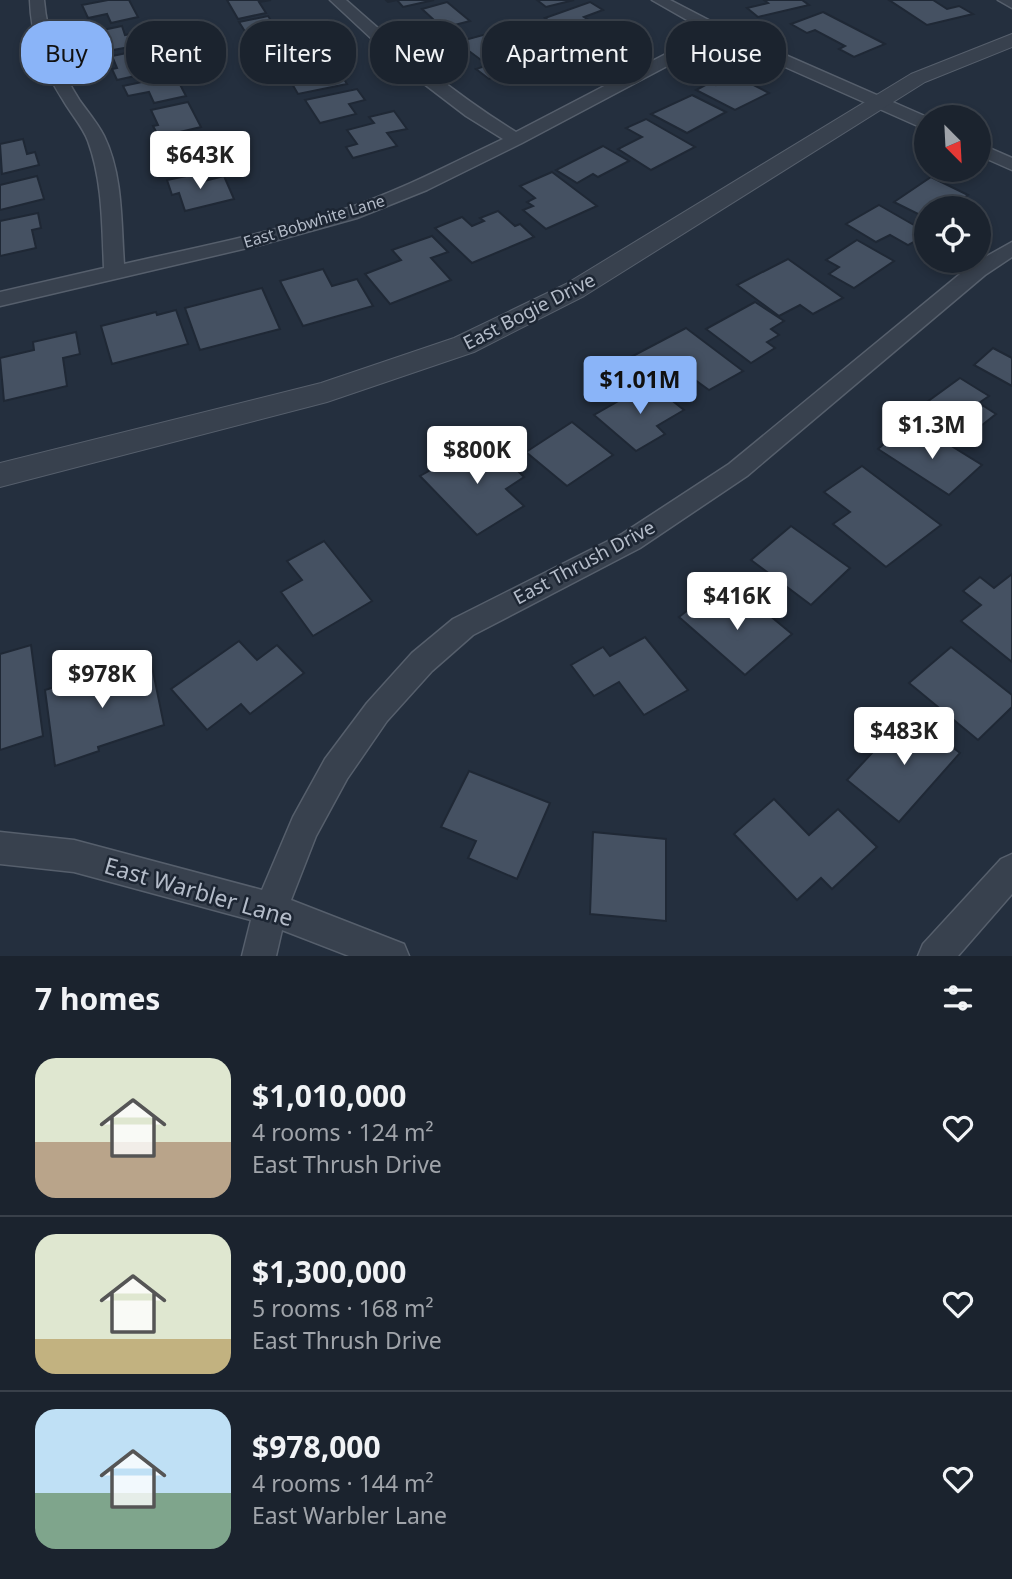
<!DOCTYPE html>
<html lang="en">
<head>
<meta charset="utf-8">
<style>
  :root { --surface:#1b232e; --page:#242b36; --text:#f1f3f6; --muted:#a0a4aa; --line:#39404a; --accent:#8ab4f8 }
  body { margin:0; font-family:"Noto Sans",sans-serif; background:var(--page); color:var(--text); height:100vh; display:flex; flex-direction:column; font-size:26px; white-space:nowrap }
  * { box-sizing:border-box; margin:0 }
  p { font-size:23px; color:var(--muted) }
  .icon { flex:none; width:38px; height:38px; fill:none; stroke:currentColor; stroke-width:2; stroke-linecap:round; stroke-linejoin:round }
  .map { position:relative; height:956px; overflow:hidden }
  .sheet { display:flex; flex-direction:column; background:var(--surface); flex:1 }
  .sheet>* { flex:none }
  .banner { position:absolute; left:21px; top:21px; width:971px; height:63px; display:flex; gap:14px }
  .needle { width:46px; rotate:156deg }
  .controls { position:absolute; left:914px; top:105px; display:grid; gap:14px }
  .controls a { display:grid; place-items:center; width:77px; height:77px; border-radius:50%; background:var(--surface); box-shadow:0 4px 10px #0003,0 0 0 2px var(--line); font-size:35px }
  .price { position:absolute; translate:-50% -60px; padding:0 16px; border-radius:7px; background:#fff; color:#222; font-size:23px; line-height:46px; filter:drop-shadow(0 2px 4px #0008) }
  .price::after { content:''; position:absolute; left:50%; top:42px; width:21px; height:16px; margin-left:-10px; background:inherit; clip-path:polygon(0 0,100% 0,50% 100%) }
  .price.current { background:var(--accent); color:#111 }
  ul { padding:0; list-style:none }
  li { display:flex; align-items:center; gap:21px; height:175px; padding:0 35px }
  li+li { border-top:2px solid var(--line) }
  li span { display:grid; place-items:center; flex:none; width:196px; height:140px; border-radius:21px; color:#555 }
  li>.icon { margin-inline-start:auto }
  span .icon { width:84px; height:84px; fill:#fffc; stroke-width:1 }
  li b { font-size:30px }
  h2 { display:flex; justify-content:space-between; align-items:center; height:84px; padding:0 35px; font-size:30px }
  .pill { padding:0 24px; border-radius:28px; background:var(--surface); box-shadow:0 4px 10px #0003,0 0 0 2px var(--line); font-size:24px; line-height:63px }
  .pill.current { background:var(--accent); color:#111 }
  .map>svg:first-child { display:block }
  .building { fill:#455162; stroke:#1f2835; stroke-width:2 }
  .lines { fill:none; stroke-linecap:round; stroke-linejoin:round }
  .minor-casing { stroke:#565f6c; stroke-width:3 }
  .tertiary-casing { stroke:#565f6c; stroke-width:2 }
  .minor { fill:#38414e; fill-rule:evenodd }
  .tertiary { fill:#38414e; fill-rule:evenodd }
  .labels { text-anchor:middle; dominant-baseline:central; stroke-width:5; stroke-linejoin:round; paint-order:stroke }
  .far-street-label { font-size:16px; fill:#b4bcc9; stroke:#1d2633 }
  .street-label { font-size:19px; fill:#b4bcc9; stroke:#1d2633 }
  .near-street-label { font-size:23px; fill:#b4bcc9; stroke:#1d2633 }
</style>
</head>
<body>
<div class="map">
<svg width="1012" height="956" viewBox="0 0 1012 956">
  <rect width="100%" height="100%" fill="#242f3e"/>
  <g class="building">
    <polygon points="108,0 129,0 138,17 111,23 107,14 88,18 82,5"/>
    <polygon points="227,0 271,0 259,2 266,13 238,19"/>
    <polygon points="386,0 434,0 403,7 397,0 388,2"/>
    <polygon points="537,0 574,0 546,7"/>
    <polygon points="764,0 802,0 809,5 758,17 747,8 768,3"/>
    <polygon points="889,0 933,0 947,9 959,6 973,14 927,25"/>
    <polygon points="447,2 470,21 424,33 415,25 434,20 422,9"/>
    <polygon points="590,2 603,10 584,17 605,30 627,22 640,30 591,48 545,18"/>
    <polygon points="823,12 885,44 854,57 839,49 845,46 815,30 807,33 791,24"/>
    <polygon points="268,16 274,25 295,21 302,30 251,41 239,22"/>
    <polygon points="122,26 125,35 141,32 146,44 102,52 97,40 101,39 98,31"/>
    <polygon points="483,35 506,52 481,60 465,48 451,52 439,43 460,36 465,40"/>
    <polygon points="309,39 315,48 297,51 302,58 268,65 259,48"/>
    <polygon points="161,46 165,54 160,55 162,60 139,65 144,74 117,80 112,69 117,68 112,56"/>
    <polygon points="526,52 556,73 527,84 510,72 489,79 476,69"/>
    <polygon points="312,65 319,78 340,73 347,84 298,94 284,70"/>
    <polygon points="175,75 186,96 154,103 149,92 128,96 123,86"/>
    <polygon points="736,76 769,93 735,110 696,90 711,82 716,85"/>
    <polygon points="357,89 365,100 349,104 356,114 320,123 305,100"/>
    <polygon points="692,95 726,112 687,133 651,114"/>
    <polygon points="188,102 201,127 159,137 153,126 158,125 151,110"/>
    <polygon points="394,111 407,129 387,133 397,146 353,158 346,147 357,144 347,130 374,123 369,117"/>
    <polygon points="646,119 695,147 651,170 618,149 642,137 626,128"/>
    <polygon points="221,134 230,153 167,167 159,148"/>
    <polygon points="23,139 27,154 35,152 39,165 2,174 0,144"/>
    <polygon points="603,146 629,161 598,177 593,174 577,183 556,170"/>
    <polygon points="552,172 597,206 546,229 523,210 533,206 527,202 535,198 520,186"/>
    <polygon points="196,174 200,182 224,176 234,199 185,211 179,193 172,195 167,180"/>
    <polygon points="37,176 44,199 0,210 0,185"/>
    <polygon points="931,177 968,195 950,208 926,208 926,218 894,202"/>
    <polygon points="879,205 926,232 926,235 908,245 890,235 876,242 846,224"/>
    <polygon points="498,211 515,226 520,224 534,237 472,263 435,228 462,217 472,226 484,221 480,218"/>
    <polygon points="38,213 41,228 32,230 36,248 0,256 0,221"/>
    <polygon points="432,236 448,252 431,258 451,280 390,304 365,274 401,260 392,250"/>
    <polygon points="857,240 894,261 854,288 829,274 839,267 826,260"/>
    <polygon points="788,259 843,298 813,314 800,305 779,316 737,285"/>
    <polygon points="323,269 332,286 357,279 373,306 303,326 280,281"/>
    <polygon points="262,288 280,329 200,350 185,308"/>
    <polygon points="755,302 784,321 771,329 779,335 767,342 775,348 751,363 706,329"/>
    <polygon points="176,310 188,344 112,364 101,326 156,312 157,315"/>
    <polygon points="686,328 743,371 709,390 695,380 672,393 629,358"/>
    <polygon points="76,332 80,354 63,358 67,386 4,401 0,358 34,350 33,342"/>
    <polygon points="993,348 1012,358 1012,386 974,365"/>
    <polygon points="960,378 989,396 979,403 996,414 962,441 916,410"/>
    <polygon points="650,383 684,410 657,426 665,434 636,451 594,415"/>
    <polygon points="572,422 613,455 567,486 526,452"/>
    <polygon points="898,432 919,446 932,434 982,465 949,495 878,449"/>
    <polygon points="485,439 524,477 506,489 524,506 477,535 420,476"/>
    <polygon points="862,466 941,525 886,567 833,524 850,512 824,492"/>
    <polygon points="791,526 850,568 811,605 751,560"/>
    <polygon points="324,541 372,601 313,636 281,592 302,580 287,561"/>
    <polygon points="1012,574 1012,662 961,621 981,605 963,591 980,577 994,588"/>
    <polygon points="708,594 733,615 751,600 792,634 745,675 679,617"/>
    <polygon points="645,637 688,690 644,715 619,682 594,696 571,665 603,647 610,656"/>
    <polygon points="239,641 257,660 277,645 304,673 250,714 241,704 207,730 171,689"/>
    <polygon points="31,645 43,736 0,750 0,654"/>
    <polygon points="951,647 1012,695 1012,707 978,740 909,683"/>
    <polygon points="150,657 164,725 98,747 99,751 55,766 45,690"/>
    <polygon points="909,713 960,753 899,822 847,780"/>
    <polygon points="469,771 550,803 517,879 468,858 476,841 441,827"/>
    <polygon points="774,799 809,835 838,809 877,847 832,889 821,878 797,900 734,834"/>
    <polygon points="593,832 666,839 666,921 590,914"/>
  </g>
  <g class="lines">
    <g class="minor-casing">
      <g id="minor">
        <path d="M30,0H44C47,37 60,70 80,101C88,112 98,124 104,136C123,175 121,222 124,264C197,247 271,233 342,210C398,192 450,164 503,139L466,116L402,67L330,0H346C400,48 454,94 516,132L708,32L652,0H670L726,29L927,117L926,128L920,127L720,38L522,143L427,190L357,218L260,245L0,306V292L104,268C102,226 103,182 88,141C83,127 71,114 63,100C43,69 31,37 30,0Z"/>
        <polygon points="998,0 1012,0 1012,8"/>
        <polygon points="978,143 1012,158 1012,170 978,155"/>
        <polygon points="1012,242 1012,257 985,275 747,476 640,548 473,635 432,671 387,721 347,779 316,836 291,900 404,944 409,956 349,956 282,930 276,956 242,956 251,920 74,872 0,864 0,832 74,840 262,890 293,817 325,759 367,703 412,653 453,619 622,534 729,464 971,265"/>
        <polygon points="1012,854 1012,894 958,956 918,956 923,944 1001,859"/>
      </g>
    </g>
    <g class="tertiary-casing">
      <polygon id="tertiary" points="1012,34 1012,47 925,82 584,296 474,352 327,402 0,487 0,463 321,383 454,338 566,284 911,74"/>
    </g>
    <use href="#minor" class="minor"/>
    <use href="#tertiary" class="tertiary"/>
  </g>
  <g class="labels">
    <g class="far-street-label">
      <text transform="translate(314 221) rotate(-17)">East Bobwhite Lane</text>
    </g>
    <g class="street-label">
      <text transform="translate(529 311) rotate(-27)">East Bogie Drive</text>
      <text transform="translate(584 562) rotate(-28)">East Thrush Drive</text>
    </g>
    <g class="near-street-label">
      <text transform="translate(199 891) rotate(16)">East Warbler Lane</text>
    </g>
  </g>
</svg>
<div class="controls">
<a><svg class="needle" viewBox="-14 -14 28 28"><path d="M0-13l5 13h-10z" fill="#e53935"/><path d="M0 13l5-13h-10z" fill="#a0a4aa"/></svg></a>
<a><svg class="icon" aria-label="locate" viewBox="0 0 24 24"><circle cx="12" cy="12" r="6"/><path d="M12 2v4M12 18v4M2 12h4M18 12h4"/></svg></a>
</div>
<b class="price" style="left:200px;top:191px">$643K</b>
<b class="price current" style="left:640px;top:416px">$1.01M</b>
<b class="price" style="left:932px;top:461px">$1.3M</b>
<b class="price" style="left:477px;top:486px">$800K</b>
<b class="price" style="left:737px;top:632px">$416K</b>
<b class="price" style="left:102px;top:710px">$978K</b>
<b class="price" style="left:904px;top:767px">$483K</b>
<div class="banner">
<a class="pill current">Buy</a>
<a class="pill">Rent</a>
<a class="pill">Filters</a>
<a class="pill">New</a>
<a class="pill">Apartment</a>
<a class="pill">House</a>
</div>
</div>
<section class="sheet">
<h2>7 homes<svg class="icon" aria-label="filters" viewBox="0 0 24 24"><path d="M4 7h16M4 17h16"/><circle cx="9" cy="7" r="2"/><circle cx="15" cy="17" r="2"/></svg></h2>
<ul>
<li><span style="background:linear-gradient(#dfe7d0 60%,#b9a48a 0)"><svg class="icon" aria-label="home" viewBox="0 0 24 24"><path d="M3 11l9-7 9 7M6 9v11h12V9"/></svg></span><div><b>$1,010,000</b><p>4 rooms · 124 m²</p><p>East Thrush Drive</p></div><svg class="icon" aria-label="heart" viewBox="0 0 24 24"><path d="M12 20l-8-8c-3-5 5-10 8-4 3-6 11-1 8 4z"/></svg></li>
<li><span style="background:linear-gradient(#dfe7d0 75%,#c2b280 0)"><svg class="icon" aria-label="home" viewBox="0 0 24 24"><path d="M3 11l9-7 9 7M6 9v11h12V9"/></svg></span><div><b>$1,300,000</b><p>5 rooms · 168 m²</p><p>East Thrush Drive</p></div><svg class="icon" aria-label="heart" viewBox="0 0 24 24"><path d="M12 20l-8-8c-3-5 5-10 8-4 3-6 11-1 8 4z"/></svg></li>
<li><span style="background:linear-gradient(#bfe0f5 60%,#7fa58c 0)"><svg class="icon" aria-label="home" viewBox="0 0 24 24"><path d="M3 11l9-7 9 7M6 9v11h12V9"/></svg></span><div><b>$978,000</b><p>4 rooms · 144 m²</p><p>East Warbler Lane</p></div><svg class="icon" aria-label="heart" viewBox="0 0 24 24"><path d="M12 20l-8-8c-3-5 5-10 8-4 3-6 11-1 8 4z"/></svg></li>
</ul>
</section>
</body>
</html>
